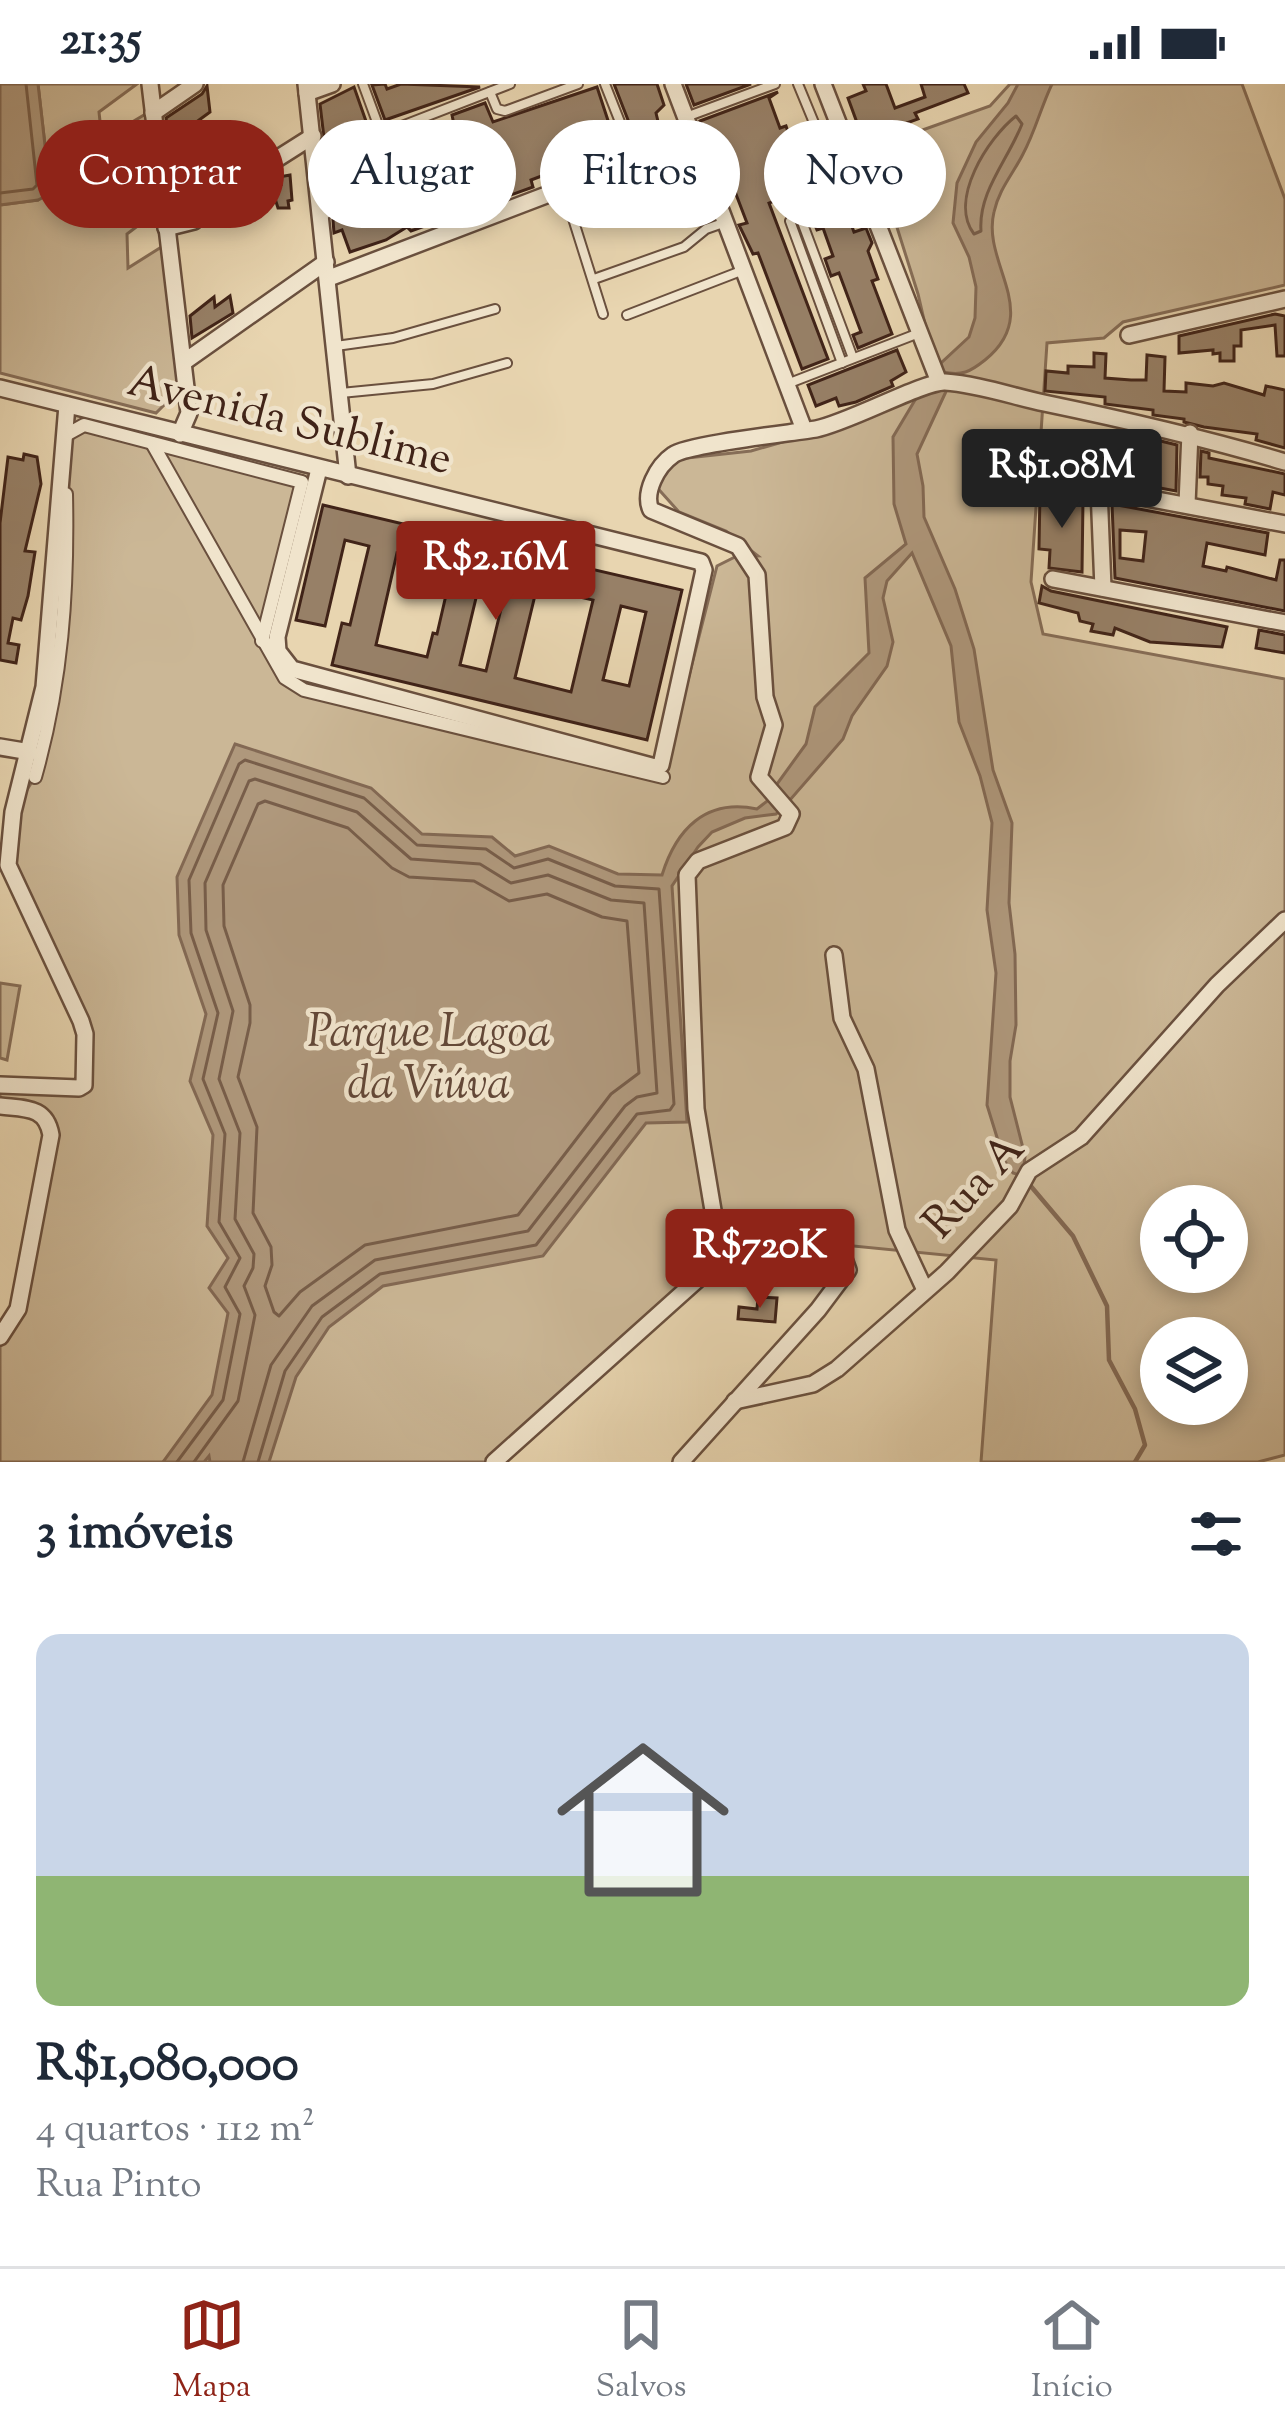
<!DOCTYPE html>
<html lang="pt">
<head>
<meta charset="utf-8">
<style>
  :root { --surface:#fff; --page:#f2f2f3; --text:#1f2937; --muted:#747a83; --line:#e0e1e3; --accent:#8f2418 }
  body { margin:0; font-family:"Sorts Mill Goudy",serif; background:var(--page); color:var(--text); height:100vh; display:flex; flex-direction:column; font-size:45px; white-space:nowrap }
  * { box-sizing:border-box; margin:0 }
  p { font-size:39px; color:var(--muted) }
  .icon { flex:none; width:66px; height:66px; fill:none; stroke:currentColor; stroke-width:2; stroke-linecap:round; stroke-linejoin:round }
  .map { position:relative; height:1378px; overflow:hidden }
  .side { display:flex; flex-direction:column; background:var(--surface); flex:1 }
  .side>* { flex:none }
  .hud { position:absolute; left:36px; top:36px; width:1215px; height:108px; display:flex; gap:24px }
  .buttons { position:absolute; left:1140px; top:1101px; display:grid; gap:24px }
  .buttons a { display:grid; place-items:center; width:108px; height:108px; border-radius:50%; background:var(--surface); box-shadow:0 6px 18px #0003; font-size:60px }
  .price { position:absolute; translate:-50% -102px; padding:0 27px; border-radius:12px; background:var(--accent); color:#fff; font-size:39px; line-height:78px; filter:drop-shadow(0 3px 6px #0008) }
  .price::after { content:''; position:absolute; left:50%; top:72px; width:36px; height:27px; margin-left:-18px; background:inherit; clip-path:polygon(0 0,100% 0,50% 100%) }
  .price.active { background:#222; color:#fff }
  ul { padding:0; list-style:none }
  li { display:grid; align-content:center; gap:24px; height:636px; padding:0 36px }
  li+li { border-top:3px solid var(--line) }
  li span { display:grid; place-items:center; height:372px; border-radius:24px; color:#555 }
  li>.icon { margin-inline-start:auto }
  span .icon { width:216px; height:216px; fill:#fffc; stroke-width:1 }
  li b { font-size:51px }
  h2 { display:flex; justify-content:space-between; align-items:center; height:144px; padding:0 36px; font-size:51px }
  .tag { padding:0 42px; border-radius:54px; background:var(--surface); box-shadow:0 6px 18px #0003; font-size:42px; line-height:108px }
  .tag.active { background:var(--accent); color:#fff }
  .status { display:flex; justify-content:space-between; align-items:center; height:84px; padding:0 60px; background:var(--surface); direction:ltr }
  .status svg { height:33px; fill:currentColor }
  .menu { display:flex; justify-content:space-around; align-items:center; height:168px; border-top:3px solid var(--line); background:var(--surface); font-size:33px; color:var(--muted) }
  .menu a { display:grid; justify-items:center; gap:6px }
  .menu .active { color:var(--accent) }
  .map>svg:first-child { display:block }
  .green { fill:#cbb796; stroke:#866d57; stroke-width:3; fill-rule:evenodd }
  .water { fill:#af987c; stroke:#836954; stroke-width:3 }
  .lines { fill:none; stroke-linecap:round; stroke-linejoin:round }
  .shore { stroke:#785e4a; stroke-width:3 }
  .stream { stroke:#836954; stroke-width:4.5 }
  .building { fill:#978067; stroke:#402318; stroke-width:3; fill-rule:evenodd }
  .service-casing { stroke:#6a503e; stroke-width:12 }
  .pedestrian-casing { stroke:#6a503e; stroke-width:16 }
  .minor-casing { stroke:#6a503e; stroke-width:20 }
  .service { stroke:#f0e4cc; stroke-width:8 }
  .pedestrian { stroke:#f0e4cc; stroke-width:12 }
  .minor { stroke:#f0e4cc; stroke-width:15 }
  .labels { text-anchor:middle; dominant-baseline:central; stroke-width:9; stroke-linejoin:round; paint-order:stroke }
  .street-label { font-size:45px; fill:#402318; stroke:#f0e4cc }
  .park-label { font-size:45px; font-style:italic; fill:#634838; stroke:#f0e4cc }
</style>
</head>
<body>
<div class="status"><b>21:35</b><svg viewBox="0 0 49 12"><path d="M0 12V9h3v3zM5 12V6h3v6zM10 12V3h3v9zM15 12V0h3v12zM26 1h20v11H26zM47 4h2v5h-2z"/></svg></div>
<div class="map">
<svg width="1285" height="1378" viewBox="0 0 1285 1378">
  <rect width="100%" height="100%" fill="#e8d5b0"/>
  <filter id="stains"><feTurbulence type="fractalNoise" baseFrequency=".00167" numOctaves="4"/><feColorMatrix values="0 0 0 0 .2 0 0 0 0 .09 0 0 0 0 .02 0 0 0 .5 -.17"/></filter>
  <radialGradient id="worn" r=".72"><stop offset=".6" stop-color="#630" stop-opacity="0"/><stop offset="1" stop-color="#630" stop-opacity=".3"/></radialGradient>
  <g class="green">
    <polygon points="38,0 137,0 99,28 102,56 149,28 160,125 127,150 128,184 163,162 182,303 156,329 0,289 0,121 38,116 50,105"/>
    <path d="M1010,0H1242L1285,115V201L1123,238L1104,254L1047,259L1031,498L1043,550L1285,595V1371L1258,1378H981L996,1176L732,1150L718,1162L721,1174L494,1378H0V1253L7,1247L48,1036L0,1022V1001L79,1004L85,950L12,797L13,728L35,693L64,352L73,329L312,390L270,556L293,594L664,690L717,482L735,473L758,472L726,447L679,428L653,399L678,375L751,367L859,336L938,296L918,210L872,64L990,22ZM1161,1122H1227V1188H1161ZM1161,1254H1227V1320H1161Z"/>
    <polygon points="0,899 20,902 7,976 0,974"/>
  </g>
  <g class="water">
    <polygon points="0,0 38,0 50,105 48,111 38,116 0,121"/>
    <path d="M1018,0H1052C1041,23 1035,48 1023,70C1013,90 999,105 994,128C981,180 1044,228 985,276C970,288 962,292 943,288L940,280L969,253L975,234L976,203L969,173L953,139L957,99L976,58L1008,19Z"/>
    <polygon points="949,301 917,370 923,402 924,433 955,505 974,565 993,686 1012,739 1009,819 1015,870 1016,941 1010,977 1010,1013 1025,1072 1023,1092 1013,1089 1004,1076 987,1021 996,889 987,826 992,739 980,692 959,638 951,562 912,469 887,497 883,514 893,558 887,582 852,632 843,655 790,716 777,705 777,700 806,660 815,623 869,569 865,494 906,460 894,420 893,353 921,306"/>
    <path d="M235,660L371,704L422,750L492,753L515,772L549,762L618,790L662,791C676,746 705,714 757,725L771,714L782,724L776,730L745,734L712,748L698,763L672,802L687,1038L646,1039L543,1172L383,1202L329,1243L296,1293L269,1378H210L209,1372L204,1378H163L212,1311L228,1229L209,1204L228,1174L207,1142L213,1051L190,997L206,930L179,851L177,793Z"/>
  </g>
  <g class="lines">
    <g class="shore">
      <path d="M1016,32L1022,40C1008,76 978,108 981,147L974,150C948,116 988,54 1016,32Z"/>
      <polyline points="0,109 33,105 37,101 26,0"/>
      <polygon points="265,717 348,744 392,784 409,793 474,797 509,817 547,810 602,833 627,837 639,989 611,1010 518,1131 365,1161 300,1208 279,1232 274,1228 265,1202 272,1181 271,1163 253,1129 257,1043 238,993 250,939 250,921 224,842 223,801 258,720"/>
      <polyline points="177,1378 223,1316 240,1230 225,1203 240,1174 219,1138 225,1050 203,995 218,929 191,849 189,796 239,680 245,676 364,714 417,761 486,765 514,784 548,775 615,802 659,805 674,1020 670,1026 637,1030 536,1161 380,1190 322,1233 285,1287 258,1378"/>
      <polyline points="194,1378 238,1317 255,1231 244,1202 253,1184 254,1170 235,1135 240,1049 219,995 233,927 206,846 205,799 249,697 255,695 357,728 411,775 480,780 511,799 548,791 611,816 644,819 657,1009 637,1013 625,1022 528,1147 375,1176 312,1222 271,1281 243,1378"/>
    </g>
    <polyline class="stream" points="1029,1100 1073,1152 1107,1222 1109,1276 1135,1325 1145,1361 1135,1378"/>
  </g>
  <g class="building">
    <polygon points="385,0 387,5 401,0 480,3 385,36 372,1"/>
    <polygon points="614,0 657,0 664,21 656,29 662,54 652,58 649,50 635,54"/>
    <polygon points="686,0 751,0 694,21"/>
    <polygon points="863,0 886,0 895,24 925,13 921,0 964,0 968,9 915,29 918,35 863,55 848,14 866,7"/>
    <polygon points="207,2 210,28 169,58 166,34 202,10"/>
    <polygon points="354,3 387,97 355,110 345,82 328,88 320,20"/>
    <polygon points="597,3 619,70 571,89 568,82 531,96 533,103 411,147 407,143 386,156 350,168 342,146 334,149 333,136 405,110 443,89 470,82 460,54 457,55 452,31 485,19 493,38"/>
    <polygon points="778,8 769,14 780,44 786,42 804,95 800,107 769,119 828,275 802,285 758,169 753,170 739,141 747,139 729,92 722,95 700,37"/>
    <polygon points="290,91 292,116 288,117 289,124 278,124 272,105 281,101 279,93"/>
    <polygon points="821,99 823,103 836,99 854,148 866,144 872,159 868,167 878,195 872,197 892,250 858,264 853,251 861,248 839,189 831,192 825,175 833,172 823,144 817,146 812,134 817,132 814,121"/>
    <polygon points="230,212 233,229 192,254 190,232 214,213 215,223"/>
    <polygon points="1275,230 1285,232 1285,272 1277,272 1275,241 1241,246 1241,262 1234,262 1234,277 1220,277 1220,269 1213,270 1213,266 1179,269 1179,252"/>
    <polygon points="897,266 906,288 891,297 893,302 856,318 839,322 836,314 816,322 808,301"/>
    <polygon points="1094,269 1106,270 1105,294 1131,296 1146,296 1147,271 1165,273 1164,307 1186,308 1186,299 1213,302 1224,299 1264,311 1266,302 1285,306 1285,364 1256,356 1257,350 1204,343 1184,338 1184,335 1153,331 1153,326 1105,320 1105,313 1045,307 1046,287 1068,289 1068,282 1094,283"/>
    <polygon points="1132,350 1177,361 1176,407 1144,401 1144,393 1062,386 1063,365 1082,369 1116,368 1118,356 1132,356"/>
    <polygon points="1201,367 1209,369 1209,374 1285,390 1285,411 1273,408 1270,425 1245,420 1246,414 1222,411 1223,402 1208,400 1208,393 1200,393"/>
    <polygon points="24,370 37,373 41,400 25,467 35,468 28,512 21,536 13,534 8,559 19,561 16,579 0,576 0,439 8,373 23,376"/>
    <polygon points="1040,408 1083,415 1082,488 1049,484 1050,466 1039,465"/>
    <path d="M1112,420L1268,449L1265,471L1207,459L1203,482L1226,487L1227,483L1276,496L1280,476H1285V527L1115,494ZM1120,446L1146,448L1143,477L1120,474Z"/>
    <path d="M323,421L509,465L511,456L527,460L546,464L543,474L682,506L647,656L332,581L342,539L350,541L369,462L345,456L325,542L296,536ZM397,469L452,485L437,550L433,549L427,573L376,561ZM482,489L508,496L486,587L460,581ZM537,503L593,516L571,608L515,594ZM621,522L646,528L629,602L603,596Z"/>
    <polygon points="1042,502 1051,507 1227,543 1222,563 1150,558 1115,544 1113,551 1091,547 1093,540 1080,537 1078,529 1039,519"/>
    <polygon points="1259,546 1285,551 1285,569 1256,564"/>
    <polygon points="758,1213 777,1214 775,1238 738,1235 739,1223 757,1225"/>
  </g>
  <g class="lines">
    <g class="service-casing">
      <g id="service">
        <polyline points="363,0 401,103"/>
        <polyline points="605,0 635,76"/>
        <polyline points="798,0 817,46 808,64 812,96 801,135 853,274"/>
        <polyline points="490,8 497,25 505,27 578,0"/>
        <polyline points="686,33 775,0"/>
        <polyline points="381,50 510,0"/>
        <polyline points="564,106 603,230"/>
        <polyline points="800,125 790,137 842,279"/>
        <polyline points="323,131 435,87"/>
        <polyline points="594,195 684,163 706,145 723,139"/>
        <polyline points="627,231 741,187"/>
        <polyline points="336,262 393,254 495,225"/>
        <polyline points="787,300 919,249"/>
        <polyline points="341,309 433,300 507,279"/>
      </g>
    </g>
    <g class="pedestrian-casing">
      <g id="pedestrian">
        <polyline points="152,359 285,594 304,606 663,693"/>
        <polyline points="65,360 64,352 84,341 302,398 262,557"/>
        <path d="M35,693C62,598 68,507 66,410"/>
      </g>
    </g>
    <g class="minor-casing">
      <g id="minor">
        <polyline points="150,0 189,329 180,350"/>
        <polyline points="306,0 348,392"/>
        <polyline points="673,0 803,343"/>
        <polyline points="823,0 939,298"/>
        <polyline points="307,9 332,0"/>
        <polyline points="153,29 195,0"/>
        <polyline points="166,144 194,137 250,92 313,52"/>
        <polyline points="329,194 693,55"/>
        <polyline points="1129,251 1285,215"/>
        <polyline points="184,278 326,178"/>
        <polyline points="0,304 701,478 704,486 661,681 655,683 292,585 278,567 277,553 319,385"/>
        <polyline points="1056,397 1285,440"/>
        <polyline points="1099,405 1103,504"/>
        <polyline points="1187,420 1190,349"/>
        <polyline points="1053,495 1285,539"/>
        <polyline points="0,663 30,668"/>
        <polyline points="834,871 842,934 866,985 897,1146 925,1206"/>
        <polyline points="0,1001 79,1004 84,1001 85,950 81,937 8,781 13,728 44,603 67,321"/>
        <path d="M0,1022C25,1025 46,1022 51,1051L18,1225L0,1253"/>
        <path d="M721,1174L696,1025L687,791L698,777L785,743L791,730L759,693L774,641L765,613L757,491L738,462L651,426C643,409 657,382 673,371C688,360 792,349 816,345C848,339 924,297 945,298C977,300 1012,312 1044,319C1126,336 1205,354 1285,378"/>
        <polyline points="735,1317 813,1300 837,1285 947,1188 1010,1122 1029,1087 1081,1053 1217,901 1285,836"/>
        <polyline points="494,1378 735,1162 803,1167 844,1175 848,1186 818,1226 681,1378"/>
      </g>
    </g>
    <use href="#service" class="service"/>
    <use href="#pedestrian" class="pedestrian"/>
    <use href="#minor" class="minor"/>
  </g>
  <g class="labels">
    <g class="street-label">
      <text transform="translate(289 339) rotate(14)">Avenida Sublime</text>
      <text transform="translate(976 1104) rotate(-47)">Rua A</text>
    </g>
    <g class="park-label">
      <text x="429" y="950">Parque Lagoa<tspan x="429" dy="52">da Viúva</tspan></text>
    </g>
  </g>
  <rect width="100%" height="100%" filter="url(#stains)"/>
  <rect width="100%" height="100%" fill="url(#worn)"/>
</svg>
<div class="buttons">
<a><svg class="icon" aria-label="locate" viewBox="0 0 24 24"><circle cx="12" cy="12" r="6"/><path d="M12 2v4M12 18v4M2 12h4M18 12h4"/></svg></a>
<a><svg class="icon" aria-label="layers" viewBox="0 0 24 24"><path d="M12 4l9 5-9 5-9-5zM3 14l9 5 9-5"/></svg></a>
</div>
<b class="price active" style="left:1062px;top:447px">R$1.08M</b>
<b class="price" style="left:496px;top:539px">R$2.16M</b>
<b class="price" style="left:760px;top:1227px">R$720K</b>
<div class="hud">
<a class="tag active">Comprar</a>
<a class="tag">Alugar</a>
<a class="tag">Filtros</a>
<a class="tag">Novo</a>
</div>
</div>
<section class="side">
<h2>3 imóveis<svg class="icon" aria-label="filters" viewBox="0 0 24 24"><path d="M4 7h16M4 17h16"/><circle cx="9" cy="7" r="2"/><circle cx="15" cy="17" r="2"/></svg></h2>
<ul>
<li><span style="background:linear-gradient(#c9d6e8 65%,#8fb573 0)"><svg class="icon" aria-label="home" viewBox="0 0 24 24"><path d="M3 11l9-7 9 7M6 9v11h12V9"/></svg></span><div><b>R$1,080,000</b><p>4 quartos · 112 m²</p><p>Rua Pinto</p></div></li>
</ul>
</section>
<nav class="menu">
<a class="active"><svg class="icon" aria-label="map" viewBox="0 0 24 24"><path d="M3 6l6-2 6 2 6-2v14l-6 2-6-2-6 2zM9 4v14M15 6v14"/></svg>Mapa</a>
<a><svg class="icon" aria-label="saved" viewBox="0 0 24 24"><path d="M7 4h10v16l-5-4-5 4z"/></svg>Salvos</a>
<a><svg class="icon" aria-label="home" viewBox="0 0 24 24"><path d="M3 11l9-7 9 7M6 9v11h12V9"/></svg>Início</a>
</nav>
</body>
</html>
